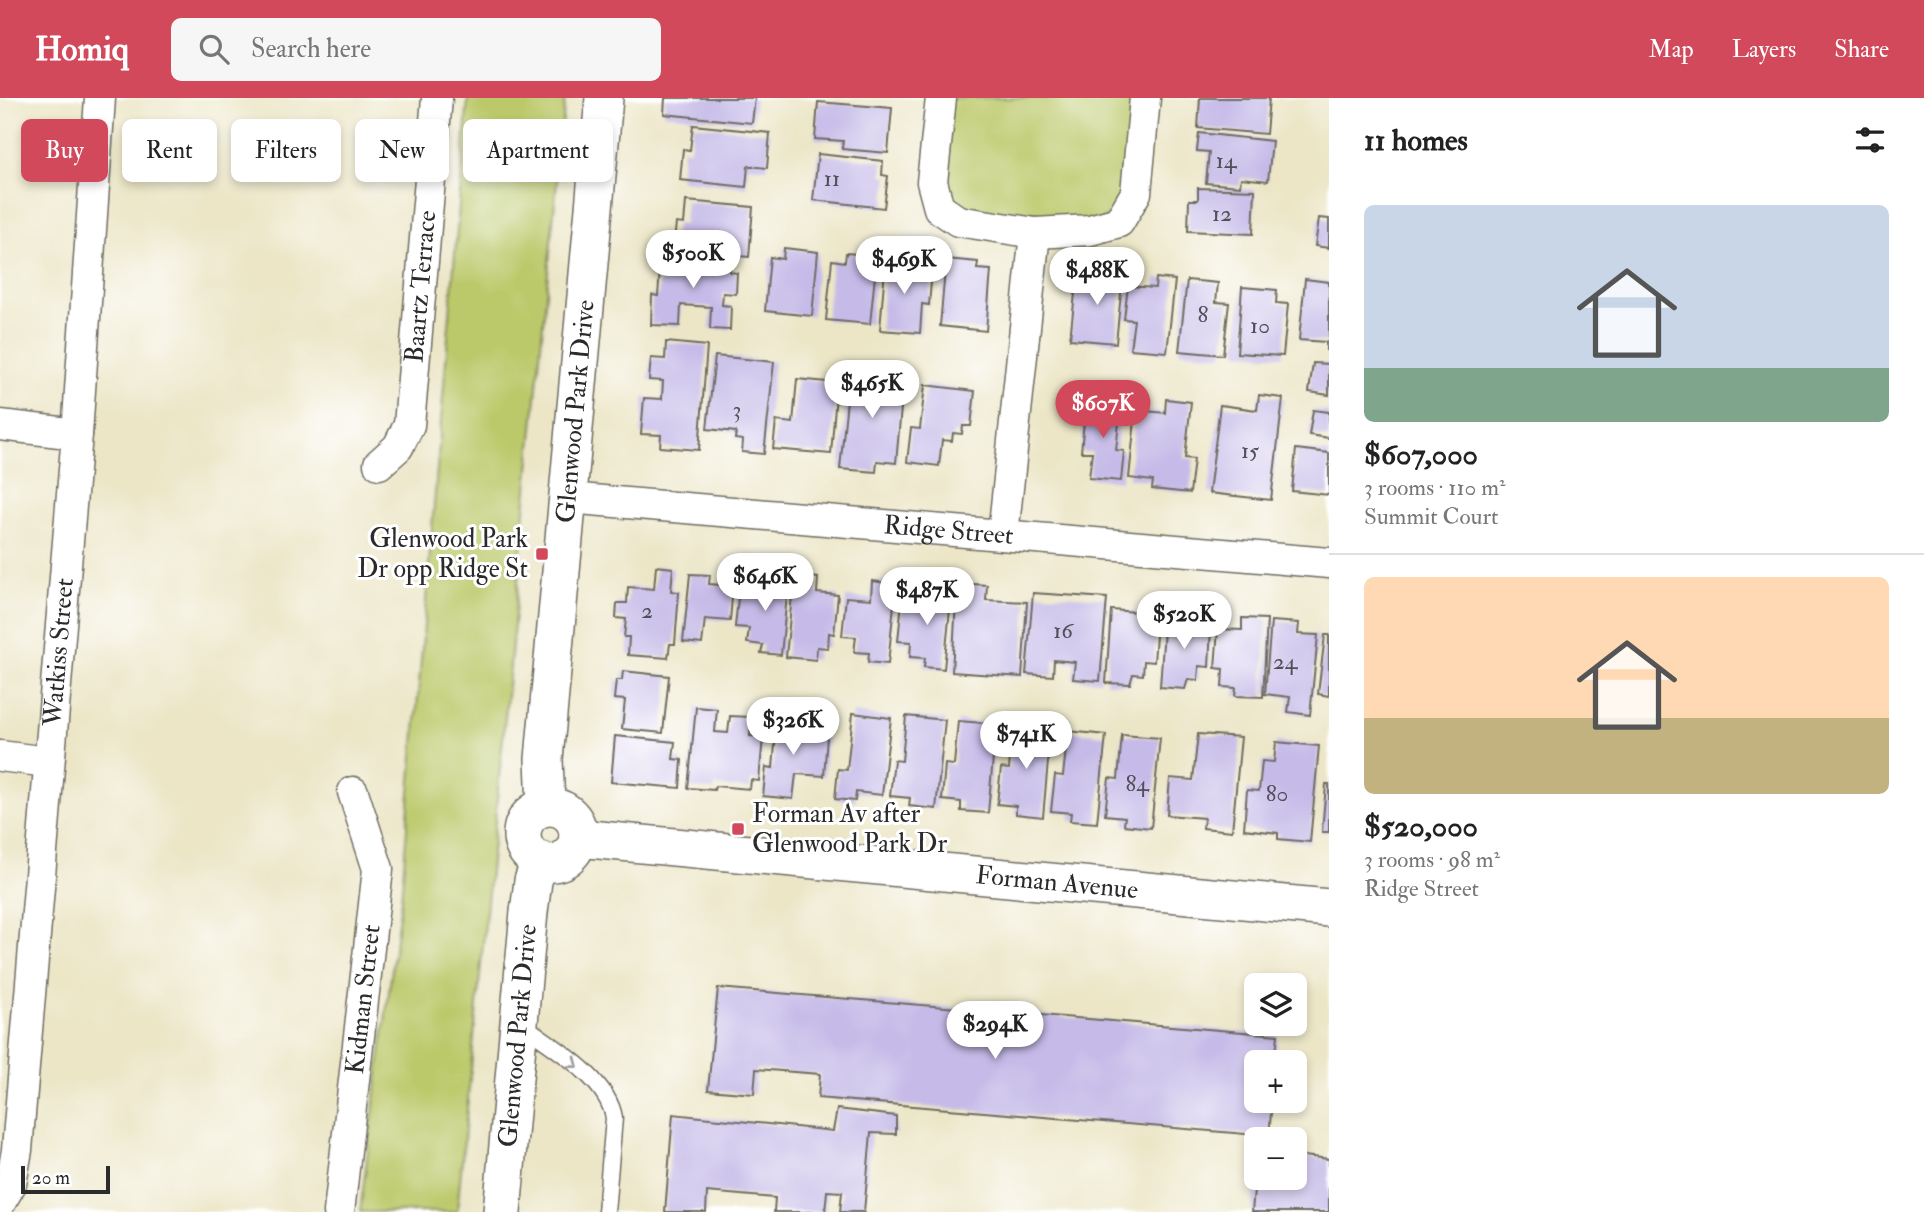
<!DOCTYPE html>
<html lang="en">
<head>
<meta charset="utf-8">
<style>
  :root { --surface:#fff; --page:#f6f6f6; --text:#222; --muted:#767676; --line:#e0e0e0; --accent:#d1495b }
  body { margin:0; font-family:"IM FELL Double Pica",serif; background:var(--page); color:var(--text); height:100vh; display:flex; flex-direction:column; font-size:26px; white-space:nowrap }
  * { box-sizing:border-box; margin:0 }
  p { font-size:23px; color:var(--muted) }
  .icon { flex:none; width:38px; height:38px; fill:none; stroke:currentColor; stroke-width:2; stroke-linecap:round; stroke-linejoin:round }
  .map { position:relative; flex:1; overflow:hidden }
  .details { display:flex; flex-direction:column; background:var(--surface); width:595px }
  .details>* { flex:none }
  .guide { position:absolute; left:21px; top:21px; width:665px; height:63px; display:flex; gap:14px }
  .tools { position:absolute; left:1244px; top:875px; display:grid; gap:14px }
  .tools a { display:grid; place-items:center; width:63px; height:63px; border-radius:10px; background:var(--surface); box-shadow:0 4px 10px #0003; font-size:35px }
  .scale { position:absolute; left:21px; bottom:18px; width:89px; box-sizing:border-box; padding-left:7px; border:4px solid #2b2b2b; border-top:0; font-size:19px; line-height:24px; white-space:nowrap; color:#2b2b2b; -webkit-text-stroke:5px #fff; paint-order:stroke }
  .price { position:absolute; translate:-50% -60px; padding:0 16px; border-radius:24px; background:#fff; color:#222; font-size:23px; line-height:46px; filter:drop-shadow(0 2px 4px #0008) }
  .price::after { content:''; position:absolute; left:50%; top:42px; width:21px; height:16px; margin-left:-10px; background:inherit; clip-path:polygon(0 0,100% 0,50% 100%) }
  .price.active { background:var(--accent); color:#fff }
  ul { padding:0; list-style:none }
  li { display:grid; align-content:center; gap:14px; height:371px; padding:0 35px }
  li+li { border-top:2px solid var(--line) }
  li span { display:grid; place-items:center; height:217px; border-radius:10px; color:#555 }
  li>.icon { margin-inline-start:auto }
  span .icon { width:126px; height:126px; fill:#fffc; stroke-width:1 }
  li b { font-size:30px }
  h2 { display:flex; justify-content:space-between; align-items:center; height:84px; padding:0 35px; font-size:30px }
  .chip { padding:0 24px; border-radius:10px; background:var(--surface); box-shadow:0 4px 10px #0003; font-size:24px; line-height:63px }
  .chip.active { background:var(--accent); color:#fff }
  header { display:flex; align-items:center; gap:42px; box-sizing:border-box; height:98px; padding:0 35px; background:var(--accent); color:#fff }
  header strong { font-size:33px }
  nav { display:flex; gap:38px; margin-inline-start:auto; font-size:24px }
  .search { width:490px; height:63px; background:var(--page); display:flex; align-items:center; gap:18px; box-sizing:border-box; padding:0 24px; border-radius:10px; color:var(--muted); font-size:26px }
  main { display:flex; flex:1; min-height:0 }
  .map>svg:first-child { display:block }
  .green { fill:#bcc96b; stroke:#747a4b; stroke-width:2 }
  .building { fill:#c6bbe8 }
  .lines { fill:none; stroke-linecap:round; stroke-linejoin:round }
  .service-casing { stroke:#6f6c62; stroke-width:19 }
  .minor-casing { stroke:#6f6c62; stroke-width:33 }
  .tertiary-casing { stroke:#6f6c62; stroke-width:40 }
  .service { stroke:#fff; stroke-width:16 }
  .minor { stroke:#fff; stroke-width:30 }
  .tertiary { stroke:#fff; stroke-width:37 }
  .oneway { stroke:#a0a0a0 }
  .poi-dot { fill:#d1495b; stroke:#fff; stroke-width:2.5 }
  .labels { text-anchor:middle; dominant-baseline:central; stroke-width:6; stroke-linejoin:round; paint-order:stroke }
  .number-label { font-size:23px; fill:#524f5a }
  .street-label { font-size:26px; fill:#2b2b2b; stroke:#fff }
  .poi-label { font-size:26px; fill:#2b2b2b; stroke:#fff; text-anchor:end }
</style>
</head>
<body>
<header>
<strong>Homiq</strong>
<div class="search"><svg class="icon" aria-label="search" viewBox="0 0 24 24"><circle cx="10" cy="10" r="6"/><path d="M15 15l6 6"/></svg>Search here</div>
<nav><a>Map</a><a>Layers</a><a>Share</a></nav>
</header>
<main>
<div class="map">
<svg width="1329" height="1114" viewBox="0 0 1329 1114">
  <rect width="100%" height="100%" fill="#fff"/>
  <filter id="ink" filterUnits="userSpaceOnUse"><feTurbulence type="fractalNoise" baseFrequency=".0143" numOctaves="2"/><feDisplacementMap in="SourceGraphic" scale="14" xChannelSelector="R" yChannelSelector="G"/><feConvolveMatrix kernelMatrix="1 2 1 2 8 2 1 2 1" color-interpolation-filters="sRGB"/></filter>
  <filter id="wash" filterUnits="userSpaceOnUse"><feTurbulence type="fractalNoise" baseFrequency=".00686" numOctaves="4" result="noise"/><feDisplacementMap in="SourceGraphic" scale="28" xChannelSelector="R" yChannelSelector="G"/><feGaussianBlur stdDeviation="1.57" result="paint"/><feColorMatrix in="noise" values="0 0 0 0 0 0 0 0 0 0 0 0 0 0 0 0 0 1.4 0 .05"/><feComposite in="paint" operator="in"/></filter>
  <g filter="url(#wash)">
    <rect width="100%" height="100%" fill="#ece6c7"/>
    <g class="green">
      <polygon points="468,0 565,0 457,1114 360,1114 401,802"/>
      <polygon points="941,0 1145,0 1136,95 1090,132 939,110"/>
    </g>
    <g id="blocks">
      <g class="building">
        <polygon points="665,0 755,0 752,25 664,16"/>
        <polygon points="1200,0 1269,0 1266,36 1198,30"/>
        <polygon points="818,4 892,10 888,55 842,51 843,43 815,41"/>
        <polygon points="693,27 770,35 767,70 748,68 746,89 680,82 683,51 690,52"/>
        <polygon points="1199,35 1272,43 1268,83 1241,80 1240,88 1206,85 1209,54 1197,53"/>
        <polygon points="818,56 883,63 882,77 888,78 884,110 813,102"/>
        <polygon points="1198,90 1255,92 1253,136 1188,133 1189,102 1198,102"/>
        <polygon points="686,103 753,109 749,159 673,152 676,125 684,126"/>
        <polygon points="1319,120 1329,121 1329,150 1315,148"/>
        <polygon points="784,150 818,154 812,218 765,213 770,159 783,161"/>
        <polygon points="846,155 877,158 870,226 826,222 832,162 845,164"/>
        <polygon points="661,158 731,162 730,174 737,175 736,196 723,195 722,207 731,208 730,232 710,231 711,209 681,207 680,228 651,227 652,197 658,198"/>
        <polygon points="886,158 906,160 905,171 932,173 929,207 922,206 920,235 880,232"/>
        <polygon points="946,161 978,164 977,171 991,172 986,233 940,228"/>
        <polygon points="1091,171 1123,175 1116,245 1070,241 1077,178 1090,180"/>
        <polygon points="1156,180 1175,182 1167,254 1130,251 1134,222 1124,221 1128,188 1155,190"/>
        <polygon points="1305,181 1329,184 1329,253 1326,252 1326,244 1299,242"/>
        <polygon points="1187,182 1218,185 1216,204 1229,205 1223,257 1179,253"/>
        <polygon points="1242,189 1277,192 1276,205 1288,206 1283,258 1237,255"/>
        <polygon points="666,244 707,248 699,352 660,349 661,337 641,336 644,300 662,301 663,283 649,282 651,260 665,261"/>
        <polygon points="715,258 774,264 764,356 742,354 743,342 735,341 736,334 707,331"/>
        <polygon points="1313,265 1329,266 1329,297 1309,294"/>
        <polygon points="850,272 904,277 896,365 877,363 876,374 840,371"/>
        <polygon points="797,281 837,285 831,356 773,351 776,323 793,325"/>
        <polygon points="925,287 975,293 971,328 963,328 962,336 953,335 952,343 942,342 939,368 907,364 911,330 920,331"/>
        <polygon points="1259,297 1283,300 1271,402 1209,395 1220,307 1257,312"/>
        <polygon points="1166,301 1191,304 1185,360 1194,361 1190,395 1152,391 1153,383 1129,380 1136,312 1165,315"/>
        <polygon points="1086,302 1121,306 1116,352 1124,353 1121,383 1089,380 1092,354 1081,354"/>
        <polygon points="1313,312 1329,314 1329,340 1309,337"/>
        <polygon points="1296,351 1329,355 1329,397 1292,393"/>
        <polygon points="656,468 673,470 671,493 679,494 675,546 670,546 668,560 628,557 629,539 624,539 626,521 616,520 617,505 627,505 628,489 654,491"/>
        <polygon points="765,474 789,477 781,557 761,555 763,547 747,545 749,530 735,529 739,490 764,492"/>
        <polygon points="690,476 710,477 709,486 733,488 730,523 705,521 702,546 683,544"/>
        <polygon points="794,477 818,480 817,495 838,497 834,536 829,535 828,550 817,549 816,562 786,559"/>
        <polygon points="872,483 896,486 888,566 868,564 869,555 854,554 856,539 842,538 846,499 871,501"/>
        <polygon points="957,485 987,487 986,502 1027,504 1022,579 952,574"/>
        <polygon points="928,488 952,491 944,571 924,569 925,560 910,559 911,544 898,543 902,503 927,506"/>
        <polygon points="1033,495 1107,500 1100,583 1073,581 1075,564 1054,562 1053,578 1026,576"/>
        <polygon points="1111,512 1137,514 1137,522 1157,524 1154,564 1144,563 1143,577 1133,576 1130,586 1106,585"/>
        <polygon points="1165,517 1192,518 1191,527 1211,528 1209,569 1199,568 1198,582 1188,581 1185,591 1160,589"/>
        <polygon points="1242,520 1267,521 1263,599 1235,598 1236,590 1222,589 1223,571 1215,570 1218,531 1242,532"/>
        <polygon points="1271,523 1299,525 1298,536 1318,537 1310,617 1288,614 1290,599 1265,596"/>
        <polygon points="1325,537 1329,537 1329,598 1318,596"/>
        <polygon points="623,573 669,578 663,635 622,631 625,602 614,601 616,582 622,582"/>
        <polygon points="696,609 717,611 715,634 728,635 730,618 751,619 750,638 763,639 759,683 751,682 750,691 715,688 714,692 688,690"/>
        <polygon points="778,612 800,614 798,637 827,639 824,678 796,676 793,701 763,698 766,669 773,670"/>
        <polygon points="853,615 891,620 882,697 856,694 855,703 835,701 838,671 847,672"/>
        <polygon points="906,618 945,622 936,711 909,708 910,700 890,698 894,662 902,663"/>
        <polygon points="958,623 996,626 988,715 961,713 961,704 942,702 945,666 954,667"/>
        <polygon points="1013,626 1051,630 1043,719 1016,716 1016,708 997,706 1001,670 1009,671"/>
        <polygon points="1068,633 1106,637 1097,725 1070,723 1071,715 1051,713 1055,677 1063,678"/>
        <polygon points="1198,636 1241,639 1232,733 1203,730 1204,720 1167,717 1170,680 1193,682"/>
        <polygon points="1122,637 1160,640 1151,730 1124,727 1125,719 1105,717 1109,680 1118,681"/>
        <polygon points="615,638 675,644 673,661 682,662 680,690 611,684"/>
        <polygon points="1276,644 1319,648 1310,744 1278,741 1278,735 1244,731 1247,692 1259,693 1262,663 1274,664"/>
        <polygon points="1326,686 1329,686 1329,734 1322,734"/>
        <polygon points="718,890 1278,937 1275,964 1256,964 1256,1003 1272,1003 1269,1038 818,1000 820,976 756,971 754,996 708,992"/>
        <polygon points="837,1011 896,1018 896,1036 871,1035 864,1114 840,1114 842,1094 827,1093 825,1114 774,1114 775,1100 707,1094 706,1114 665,1114 673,1016 833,1033"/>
        <polygon points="1295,1057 1329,1061 1329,1114 1252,1114 1255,1080 1295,1080"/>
      </g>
    </g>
  </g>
  <g filter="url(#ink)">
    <use href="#blocks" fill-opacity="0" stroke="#6f6c62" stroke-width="2"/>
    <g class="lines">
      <g class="service-casing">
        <path id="service" d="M520,925C551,948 608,980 614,1020L606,1114"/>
      </g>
      <g class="minor-casing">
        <g id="minor">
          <polyline points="941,0 932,84 939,110 958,123 1035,135 1090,132 1119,124 1136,95 1145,0"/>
          <polyline points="0,327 77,336"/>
          <path id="s1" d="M379,366L398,349L409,327L437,0"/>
          <path id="s2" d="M568,400L1329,465"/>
          <polyline points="1003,437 1035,135"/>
          <polyline points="0,658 48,664"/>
          <path id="s3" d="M0,1105L11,1086L17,1052L77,336L100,0"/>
          <path id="s4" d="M339,1114L378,771L353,694"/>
        </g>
      </g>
      <g class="tertiary-casing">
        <g id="tertiary">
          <path id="s5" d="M546,709L544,661L604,0"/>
          <circle cx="550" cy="737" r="28"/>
          <path id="s6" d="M578,740L1329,810"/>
          <path id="s7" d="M502,1114L529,814L533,783L540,762"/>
        </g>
      </g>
      <use href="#service" class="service"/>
      <use href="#minor" class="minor"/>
      <use href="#tertiary" class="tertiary"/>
    </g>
    <defs><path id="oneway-chevron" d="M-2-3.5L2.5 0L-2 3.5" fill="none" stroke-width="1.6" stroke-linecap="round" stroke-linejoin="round" transform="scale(1.75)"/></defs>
    <use class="oneway" href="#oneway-chevron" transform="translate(574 966) rotate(38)"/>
  </g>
  <g class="poi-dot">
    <rect x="535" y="449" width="14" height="14" rx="3.5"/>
    <rect x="731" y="724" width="14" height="14" rx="3.5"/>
  </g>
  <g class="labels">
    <g class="number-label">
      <text x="1226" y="62">14</text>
      <text x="832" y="80">11</text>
      <text x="1222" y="115">12</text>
      <text x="1203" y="216">8</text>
      <text x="1260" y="227">10</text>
      <text x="737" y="311">3</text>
      <text x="1250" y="352">15</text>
      <text x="647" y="512">2</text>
      <text x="1063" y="532">16</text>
      <text x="1285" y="563">24</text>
      <text x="1137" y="685">84</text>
      <text x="1277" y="695">80</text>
    </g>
    <g class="street-label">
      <text stroke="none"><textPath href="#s1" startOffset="189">Baartz Terrace</textPath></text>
      <text stroke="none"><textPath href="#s5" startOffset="397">Glenwood Park Drive</textPath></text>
      <text stroke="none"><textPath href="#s2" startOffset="382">Ridge Street</textPath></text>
      <text stroke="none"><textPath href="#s3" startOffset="556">Watkiss Street</textPath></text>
      <text stroke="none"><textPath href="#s6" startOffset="481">Forman Avenue</textPath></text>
      <text stroke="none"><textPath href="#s4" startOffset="214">Kidman Street</textPath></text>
      <text stroke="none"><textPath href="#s7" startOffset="177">Glenwood Park Drive</textPath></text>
    </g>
    <g class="poi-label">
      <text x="528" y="441">Glenwood Park<tspan x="528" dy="30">Dr opp Ridge St</tspan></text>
      <text x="752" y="716" text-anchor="start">Forman Av after<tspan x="752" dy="30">Glenwood Park Dr</tspan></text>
    </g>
  </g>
</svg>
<div class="tools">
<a><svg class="icon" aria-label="layers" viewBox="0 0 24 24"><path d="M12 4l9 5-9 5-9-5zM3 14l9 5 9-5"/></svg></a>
<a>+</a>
<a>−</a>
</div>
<div class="scale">20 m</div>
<b class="price" style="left:693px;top:192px">$500K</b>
<b class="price" style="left:904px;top:198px">$469K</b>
<b class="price" style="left:1097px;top:209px">$488K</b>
<b class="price" style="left:872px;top:322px">$465K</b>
<b class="price active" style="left:1103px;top:342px">$607K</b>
<b class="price" style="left:765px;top:515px">$646K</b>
<b class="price" style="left:927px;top:529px">$487K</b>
<b class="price" style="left:1184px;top:553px">$520K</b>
<b class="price" style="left:793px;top:659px">$326K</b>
<b class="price" style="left:1026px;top:673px">$741K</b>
<b class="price" style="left:995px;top:963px">$294K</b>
<div class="guide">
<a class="chip active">Buy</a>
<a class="chip">Rent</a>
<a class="chip">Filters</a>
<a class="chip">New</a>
<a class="chip">Apartment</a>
</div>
</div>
<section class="details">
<h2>11 homes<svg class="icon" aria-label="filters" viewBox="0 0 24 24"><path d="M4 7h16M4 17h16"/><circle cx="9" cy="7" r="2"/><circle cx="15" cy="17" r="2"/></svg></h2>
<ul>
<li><span style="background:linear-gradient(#c9d6e8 75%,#7fa58c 0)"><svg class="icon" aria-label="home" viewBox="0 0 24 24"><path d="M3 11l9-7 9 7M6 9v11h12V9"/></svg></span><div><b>$607,000</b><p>3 rooms · 110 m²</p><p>Summit Court</p></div></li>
<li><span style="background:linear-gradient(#ffd9b3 65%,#c2b280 0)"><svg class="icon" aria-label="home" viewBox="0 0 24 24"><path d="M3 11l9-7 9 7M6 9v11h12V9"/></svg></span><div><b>$520,000</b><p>3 rooms · 98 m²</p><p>Ridge Street</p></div></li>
</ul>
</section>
</main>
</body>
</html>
